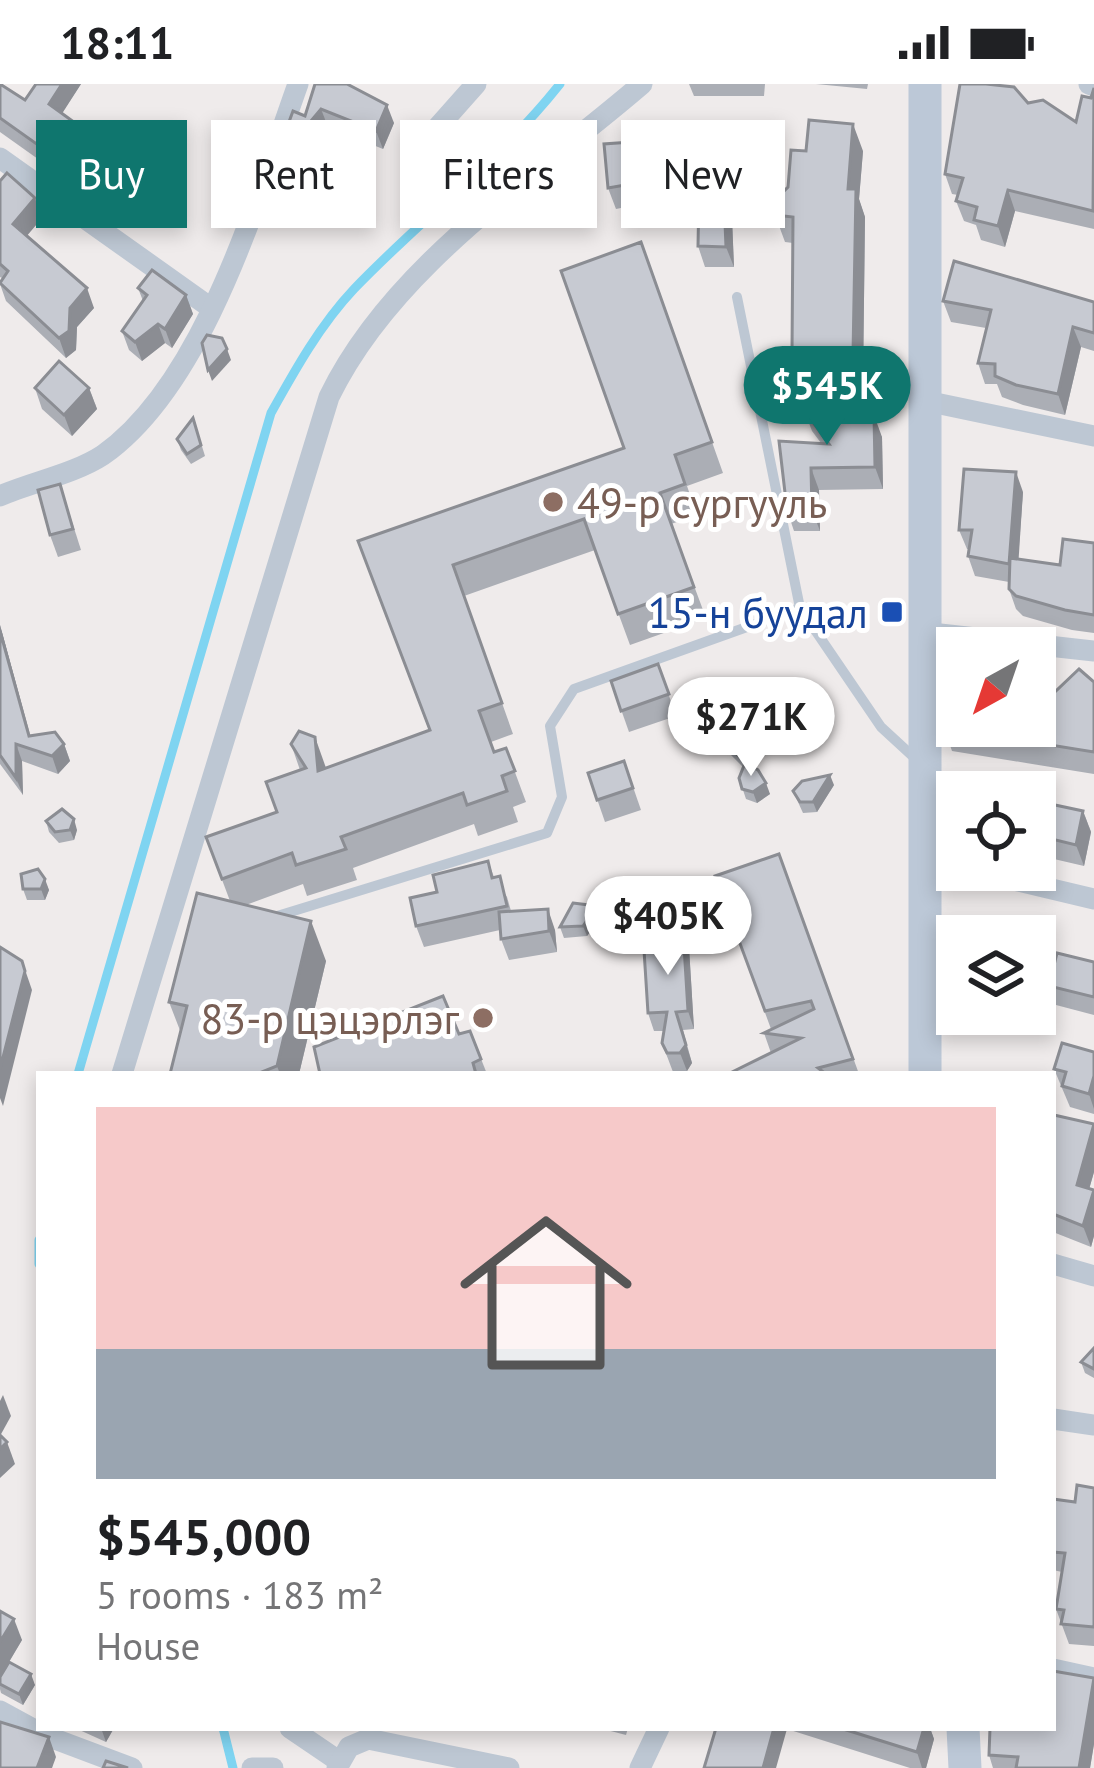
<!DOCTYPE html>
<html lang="en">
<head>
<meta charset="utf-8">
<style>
  :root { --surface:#fff; --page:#f6f6f6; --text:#202124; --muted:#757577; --accent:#0f766e }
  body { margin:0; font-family:"PT Sans",sans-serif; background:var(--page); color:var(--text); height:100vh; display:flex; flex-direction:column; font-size:45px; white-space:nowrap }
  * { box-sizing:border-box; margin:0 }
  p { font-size:39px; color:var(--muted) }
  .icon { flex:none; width:66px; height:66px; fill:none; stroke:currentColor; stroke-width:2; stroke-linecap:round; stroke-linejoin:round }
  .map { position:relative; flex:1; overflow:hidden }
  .sheet { position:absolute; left:36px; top:987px; width:1020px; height:660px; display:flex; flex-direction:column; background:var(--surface); border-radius:0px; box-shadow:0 6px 18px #0003 }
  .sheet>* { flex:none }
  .banner { position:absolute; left:36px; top:36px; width:1023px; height:108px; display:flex; gap:24px }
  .needle { width:78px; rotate:220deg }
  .controls { position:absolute; left:936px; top:543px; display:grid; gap:24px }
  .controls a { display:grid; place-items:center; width:120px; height:120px; border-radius:0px; background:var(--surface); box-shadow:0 6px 18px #0003; font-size:60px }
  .price { position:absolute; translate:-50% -102px; padding:0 27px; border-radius:42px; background:#fff; color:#222; font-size:39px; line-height:78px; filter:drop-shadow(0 3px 6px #0008) }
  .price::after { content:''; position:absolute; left:50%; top:72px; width:36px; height:27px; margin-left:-18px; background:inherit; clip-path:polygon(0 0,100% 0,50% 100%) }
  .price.selected { background:var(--accent); color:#fff }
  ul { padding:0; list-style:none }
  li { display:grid; align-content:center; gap:24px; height:636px; padding:0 60px }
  li span { display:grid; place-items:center; height:372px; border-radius:0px; color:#555 }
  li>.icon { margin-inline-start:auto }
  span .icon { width:216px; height:216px; fill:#fffc; stroke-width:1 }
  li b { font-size:51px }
  .chip { padding:0 42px; border-radius:0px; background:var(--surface); box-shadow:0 6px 18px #0003; font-size:42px; line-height:108px }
  .chip.selected { background:var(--accent); color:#fff }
  .status { display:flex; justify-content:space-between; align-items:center; height:84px; padding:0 60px; background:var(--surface); direction:ltr }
  .status svg { height:33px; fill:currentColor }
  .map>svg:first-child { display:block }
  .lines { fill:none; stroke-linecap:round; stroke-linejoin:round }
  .stream { stroke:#7fd4f1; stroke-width:9 }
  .service { stroke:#bdc7d3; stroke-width:10 }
  .minor { stroke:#bdc7d3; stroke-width:21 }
  .secondary { stroke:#bcc8d7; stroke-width:33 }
  .wall { fill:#abaeb5 }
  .shaded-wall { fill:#8b8d93 }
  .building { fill:#c7cad2; stroke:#8b8d93; stroke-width:3 }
  .education-dot { fill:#8d6e63; stroke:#fff; stroke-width:4.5 }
  .transit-dot { fill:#1a4fb4; stroke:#fff; stroke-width:4.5 }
  .labels { text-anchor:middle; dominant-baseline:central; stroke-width:10; stroke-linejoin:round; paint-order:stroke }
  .education-label { font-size:42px; fill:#785e54; stroke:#fff; text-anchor:start }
  .transit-label { font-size:42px; fill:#164399; stroke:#fff; text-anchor:end }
</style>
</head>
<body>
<div class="status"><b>18:11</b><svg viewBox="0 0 49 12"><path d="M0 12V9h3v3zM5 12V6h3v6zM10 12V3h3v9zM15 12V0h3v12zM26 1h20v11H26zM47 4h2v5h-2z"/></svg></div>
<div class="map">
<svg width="1094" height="1684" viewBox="0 0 1094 1684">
  <rect width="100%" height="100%" fill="#efebeb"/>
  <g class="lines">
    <g class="stream">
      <path d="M78,990L271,329C295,286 320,241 354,205C422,134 499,77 560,0"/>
      <polyline points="39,1156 39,1180"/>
      <polyline points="223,1644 233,1684"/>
    </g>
    <g class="service">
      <polyline points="737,213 800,524 881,643 919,678"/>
      <polyline points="274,833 547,749 562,713 550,642 574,605 800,524"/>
    </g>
    <g class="minor">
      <polyline points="1089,0 1094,2"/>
      <polyline points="429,53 476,0"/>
      <polyline points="0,74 211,224"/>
      <polyline points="926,317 1094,352"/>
      <path d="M0,412C32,398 74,390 103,371C205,299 257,114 298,0"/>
      <polyline points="922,548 1094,567"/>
      <polyline points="921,774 957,782"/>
      <polyline points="972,786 1094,815"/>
      <path d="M122,990L329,313C393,181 533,94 642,0"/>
      <polyline points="1053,1180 1094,1192"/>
      <polyline points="1053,1335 1094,1341"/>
      <polyline points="1053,1585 1094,1594"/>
      <polyline points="0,1627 44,1651 132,1684"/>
      <polyline points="290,1644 340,1678"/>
      <polyline points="252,1684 273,1684"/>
      <polyline points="337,1684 349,1663 368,1655 509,1684"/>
      <polyline points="640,1684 659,1644"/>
    </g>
    <g class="secondary">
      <polyline points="925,990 925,0"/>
      <polyline points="963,1644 965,1684"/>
    </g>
  </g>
  <g class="wall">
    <polygon points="0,0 25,16 36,0 81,0 62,29 96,68 83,86 55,65 45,80 0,48"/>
    <polygon points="689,0 765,0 764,12 694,12"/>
    <polygon points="816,0 868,0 867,5"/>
    <polygon points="1094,4 1094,145 1015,127 1005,163 981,156 976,141 964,137 956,117 958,111 952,110 945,90 1028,19 1076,38"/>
    <polygon points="359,6 394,39 383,65 328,43 323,49 357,85 364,104 328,138 314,123 310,136 280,125 273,107 284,79 279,65 305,32"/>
    <polygon points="645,57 648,63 730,86 734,183 705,183 698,162 698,128 655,117 616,125 608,104"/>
    <polygon points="806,67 863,67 859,115 865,133 863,298 802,297 792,270 793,159 785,158 771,120 788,103"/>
    <polygon points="178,87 182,98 179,107 166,112 154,104 150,93"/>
    <polygon points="0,97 35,114 42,134 26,152 94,224 77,243 76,266 66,274 6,217 0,200 2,194 0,193"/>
    <polygon points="641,158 723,389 687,402 697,431 671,440 706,534 630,561 595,466 464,512 513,650 491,658 494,668 506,664 526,718 513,723 518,738 478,752 474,740 353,784 357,796 307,812 303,800 246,821 326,877 299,990 170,990 181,949 169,918 230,817 206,753 277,728 300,686 291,660 326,684 429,646 358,457 624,364"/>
    <polygon points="138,204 186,211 193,230 172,264 165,259 142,277 129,266 122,247 143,217"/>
    <polygon points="943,217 1094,218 1094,267 1081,263 1065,331 1023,321 1002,313 997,300 985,300 978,279 986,244 951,238"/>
    <polygon points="35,304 89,304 97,325 72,352 42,325"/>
    <polygon points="828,320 868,332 882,353 883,405 819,406 820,447 794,447 787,426 821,359 812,347 804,326"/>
    <polygon points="193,334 205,372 191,380 181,366 177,355"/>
    <polygon points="60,400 81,466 58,473 50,451"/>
    <polygon points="1023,408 1018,476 1060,481 1094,459 1094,549 1072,546 1023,532 1016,525 1009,505 1009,498 975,492 968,472 969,465 967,465 959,446"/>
    <polygon points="0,541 30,652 64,660 70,677 58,690 22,677 23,711 0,680"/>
    <polygon points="658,580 676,632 629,648 611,597"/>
    <polygon points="1094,598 1094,690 952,667 944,644 1035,642"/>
    <polygon points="727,661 755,665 751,683 770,710 757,719 746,715 739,694 743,683 731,671"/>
    <polygon points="624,677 641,726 605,738 588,689"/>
    <polygon points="834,701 817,728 803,729 793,707"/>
    <polygon points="1083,727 1091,748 1084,782 1041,772 1035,755 1035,745"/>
    <polygon points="46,737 77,746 74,756 59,759 49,748"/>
    <polygon points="779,770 859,990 728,990 771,969 764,949 771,945 715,792"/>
    <polygon points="488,777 494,793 507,813 511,827 555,846 557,868 509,876 501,855 500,846 424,863 416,842 437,808"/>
    <polygon points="38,785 49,806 45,816 27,816 23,805"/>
    <polygon points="622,804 631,830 620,837 602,831 598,821"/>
    <polygon points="597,822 601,833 587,852 564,854 560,843"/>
    <polygon points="682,829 688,847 694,945 683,946 692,979 687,987 673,988 662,959 664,947 654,947 648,929 656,865"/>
    <polygon points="1094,878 1094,931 1056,921 1049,902"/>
    <polygon points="470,947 487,990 320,990 459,950"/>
    <polygon points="1094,968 1094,1030 1070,1023 1054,985"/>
    <polygon points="1053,1036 1094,1040 1094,1088 1089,1105 1094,1108 1094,1152 1091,1163 1053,1148"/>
    <polygon points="1094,1264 1094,1294 1085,1289 1081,1278"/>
    <polygon points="1094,1404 1094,1562 1069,1560 1056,1525 1062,1488 1053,1486 1053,1415 1075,1418"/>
    <polygon points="0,1527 22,1556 9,1578 35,1601 23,1621 1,1609 0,1605"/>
    <polygon points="1094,1594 1094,1660 1090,1684 993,1684 989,1671"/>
    <polygon points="75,1644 114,1644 106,1658"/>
    <polygon points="599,1644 628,1644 626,1651"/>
    <polygon points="716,1644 930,1644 934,1655 926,1684 910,1684 787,1645"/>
  </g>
  <g class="shaded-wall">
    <polygon points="62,0 81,0 56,39 49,20"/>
    <polygon points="387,21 394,39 383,65 376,47"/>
    <polygon points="321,25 328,43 318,55 311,37"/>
    <polygon points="853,40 863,67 859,115 865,133 863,298 853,271 848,105"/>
    <polygon points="48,46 55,65 45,80 38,61"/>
    <polygon points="89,49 96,68 83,86 76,67"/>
    <polygon points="722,66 730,86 734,183 726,163"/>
    <polygon points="357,85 364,104 328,138 321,119"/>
    <polygon points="178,87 182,98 179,107 175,96"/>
    <polygon points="308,105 314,123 310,136 303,118"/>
    <polygon points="1008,106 1015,127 1005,163 998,142"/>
    <polygon points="35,114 42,134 20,160 13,140"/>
    <polygon points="87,204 94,224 77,243 76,266 66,274 59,254 70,224"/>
    <polygon points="186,211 193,230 172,264 165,245"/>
    <polygon points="158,240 165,259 142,277 135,258"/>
    <polygon points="1073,243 1081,263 1065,331 1058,310"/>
    <polygon points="227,265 231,276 212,297 208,286"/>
    <polygon points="89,304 97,325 72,352 64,331"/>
    <polygon points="874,331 882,353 883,405 875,383"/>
    <polygon points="811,384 819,406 820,447 812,426"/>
    <polygon points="1016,388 1023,408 1017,499 1009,480"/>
    <polygon points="0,541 35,669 0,547"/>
    <polygon points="1034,557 1043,580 1035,622 1035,564 1033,564"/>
    <polygon points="315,653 326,684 318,687"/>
    <polygon points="751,655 755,665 750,690 746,679"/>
    <polygon points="16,660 22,677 23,711 16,694"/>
    <polygon points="64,660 70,677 58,690 52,672"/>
    <polygon points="830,691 834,701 817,728 813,718"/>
    <polygon points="766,699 770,710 757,719 753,708"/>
    <polygon points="1083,727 1091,748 1084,782 1076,761"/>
    <polygon points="74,735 77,746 74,756 70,746"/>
    <polygon points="45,795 49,806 45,816 41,805"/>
    <polygon points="627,819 631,830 620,837 617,826"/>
    <polygon points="597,822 601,833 587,852 583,842"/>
    <polygon points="548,825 555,846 557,868 549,847"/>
    <polygon points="682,829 688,847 694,945 688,927"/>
    <polygon points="311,837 326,877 299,990 280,990 277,982"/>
    <polygon points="22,877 32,906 3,1022 0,1014 0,985"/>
    <polygon points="676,928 692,979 687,987 680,969"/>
    <polygon points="1094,992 1094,1025 1089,1010"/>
    <polygon points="1094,1040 1094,1088 1084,1123 1077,1101"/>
    <polygon points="1094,1106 1094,1152 1091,1163 1083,1142"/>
    <polygon points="3,1311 11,1332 0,1352 0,1317"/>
    <polygon points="7,1358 15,1380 0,1394 0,1365"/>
    <polygon points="14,1535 22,1556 0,1593 0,1558"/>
    <polygon points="31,1590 35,1601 23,1621 19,1610"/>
    <polygon points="1094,1594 1094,1660 1090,1684 1079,1684"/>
    <polygon points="101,1644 114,1644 106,1658"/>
    <polygon points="774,1644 787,1645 776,1684 763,1684"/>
    <polygon points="924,1644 930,1644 934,1655 926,1684 922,1684 917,1668"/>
    <polygon points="49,1653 56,1673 52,1684 37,1684"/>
  </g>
  <g class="building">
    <polygon points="0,0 25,16 36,0 62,0 49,20 89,49 76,67 48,46 38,61 0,34"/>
    <polygon points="315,0 347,0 387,21 376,47 321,25 311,37 357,85 321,119 308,105 303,118 273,107 288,68 279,65 293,27 305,32"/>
    <polygon points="960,0 986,0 1014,3 1028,19 1043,16 1076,38 1082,12 1091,14 1094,4 1093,127 1008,106 998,142 974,136 977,123 956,117 963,94 945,90"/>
    <polygon points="809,36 853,40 848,105 856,105 853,271 792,270 793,133 775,131 771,120 788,103 791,66 806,67"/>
    <polygon points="706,38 722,66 726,163 698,162 699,109 648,97 608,104 604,60 645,57 646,63 690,65 693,44"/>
    <polygon points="168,72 178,87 175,96 162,101 150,93 154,75"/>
    <polygon points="7,89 35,114 13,140 87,204 70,224 69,247 59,254 0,199 8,187 0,180 0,97"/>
    <polygon points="641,158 712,358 675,371 685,400 660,409 694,503 618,530 584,435 453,481 502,619 479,627 494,668 506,664 515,687 502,692 507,707 467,721 463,709 341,753 346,765 296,781 292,769 222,795 206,753 277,728 266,698 306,684 291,660 299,647 315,653 318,687 430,646 358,457 624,364 561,187"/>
    <polygon points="954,177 1094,218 1094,249 1073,243 1058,310 1016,301 995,292 995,280 978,279 991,226 943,217"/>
    <polygon points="152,186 186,211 165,245 158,240 135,258 122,247 147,211 138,204"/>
    <polygon points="207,251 222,254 227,265 208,286 202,259"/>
    <polygon points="59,277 89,304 64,331 35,304"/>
    <polygon points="814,303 828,320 864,320 864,332 874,331 875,383 811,384 812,426 787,426 779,357 829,360 804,326"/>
    <polygon points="193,334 201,361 187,370 177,355"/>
    <polygon points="964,385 1016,388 1009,480 968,472 972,446 959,446"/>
    <polygon points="60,400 73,445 50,451 38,406"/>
    <polygon points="1063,455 1094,459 1094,531 1065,526 1016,512 1009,505 1010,474 1060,481"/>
    <polygon points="0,547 29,652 55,648 64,660 52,672 16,660 16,694 0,671"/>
    <polygon points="993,549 1034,557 1033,564 990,564"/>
    <polygon points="658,580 669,610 621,627 611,597"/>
    <polygon points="1079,585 1094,598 1094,668 944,644 947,615 957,616 957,642 1035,642 1035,627"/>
    <polygon points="743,646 751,655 746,679 727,661 731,648"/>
    <polygon points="624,677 633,704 597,716 588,689"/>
    <polygon points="745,679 758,686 766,699 753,708 742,705 739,694"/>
    <polygon points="830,691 813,718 800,718 793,707 802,697"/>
    <polygon points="1041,718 1083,727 1076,761 1035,751"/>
    <polygon points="62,725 74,735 70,746 55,748 46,737"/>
    <polygon points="779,770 853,975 818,984 826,990 728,990 801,954 764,949 814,925 811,917 765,927 715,792"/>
    <polygon points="488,777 492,794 500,792 507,822 416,842 410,814 437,808 433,791"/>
    <polygon points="38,785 45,795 41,805 23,805 21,790"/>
    <polygon points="622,804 627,819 617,826 598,821 604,808"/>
    <polygon points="197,809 311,837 277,982 257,990 170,990 187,922 169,918"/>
    <polygon points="573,819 597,822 583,842 560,843"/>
    <polygon points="548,825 549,847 501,855 499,828"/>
    <polygon points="656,829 682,829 688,927 676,928 686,961 680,969 667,969 662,959 667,928 648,929 644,866 656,865"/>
    <polygon points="0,863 22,877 25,887 0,985"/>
    <polygon points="1057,869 1094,878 1094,913 1049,902"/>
    <polygon points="443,912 459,950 470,947 481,975 473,979 476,990 320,990 314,963"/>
    <polygon points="1062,959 1094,968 1094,992 1089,1010 1062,1002 1066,988 1054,985"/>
    <polygon points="1054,1031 1094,1040 1077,1101 1094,1106 1083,1142 1053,1130"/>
    <polygon points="1094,1264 1094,1285 1081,1278"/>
    <polygon points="0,1351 7,1358 0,1365"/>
    <polygon points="1077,1401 1094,1404 1094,1543 1061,1540 1064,1526 1056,1525 1065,1469 1053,1468 1053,1415 1075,1418"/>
    <polygon points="0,1527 14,1535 0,1558"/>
    <polygon points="9,1578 31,1590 19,1610 0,1600 0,1593"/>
    <polygon points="1053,1587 1094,1594 1079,1684 1016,1684 1018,1673 989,1671 990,1644 1053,1644"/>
    <polygon points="0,1638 49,1653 37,1684 0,1684"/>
    <polygon points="716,1644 774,1644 763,1684 704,1684"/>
    <polygon points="840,1644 924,1644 917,1668"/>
    <polygon points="106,1677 128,1684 103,1684"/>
  </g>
  <g class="education-dot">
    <circle cx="553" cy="418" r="12"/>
    <circle cx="483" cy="934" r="12"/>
  </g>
  <rect class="transit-dot" x="880" y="516" width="24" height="24" rx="6"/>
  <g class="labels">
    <g class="education-label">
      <text x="577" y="418">49-р сургууль</text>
      <text x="459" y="934" text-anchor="end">83-р цэцэрлэг</text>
    </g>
    <g class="transit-label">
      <text x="868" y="528">15-н буудал</text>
    </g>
  </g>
</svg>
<div class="controls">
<a><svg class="needle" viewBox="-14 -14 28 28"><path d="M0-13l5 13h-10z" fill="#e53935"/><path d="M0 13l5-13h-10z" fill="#757577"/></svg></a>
<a><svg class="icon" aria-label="locate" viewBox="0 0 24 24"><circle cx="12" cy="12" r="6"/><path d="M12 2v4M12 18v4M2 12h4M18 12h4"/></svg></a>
<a><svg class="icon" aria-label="layers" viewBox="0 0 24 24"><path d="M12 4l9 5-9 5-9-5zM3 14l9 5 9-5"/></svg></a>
</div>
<b class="price selected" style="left:827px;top:364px">$545K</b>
<b class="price" style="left:751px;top:695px">$271K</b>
<b class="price" style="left:668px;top:894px">$405K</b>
<div class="banner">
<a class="chip selected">Buy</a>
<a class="chip">Rent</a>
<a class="chip">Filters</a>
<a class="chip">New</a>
</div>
<section class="sheet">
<ul>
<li><span style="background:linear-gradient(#f6c9c9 65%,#9aa5b1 0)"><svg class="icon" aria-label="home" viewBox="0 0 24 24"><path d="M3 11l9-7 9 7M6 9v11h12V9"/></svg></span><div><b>$545,000</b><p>5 rooms · 183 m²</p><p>House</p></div></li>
</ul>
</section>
</div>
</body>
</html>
